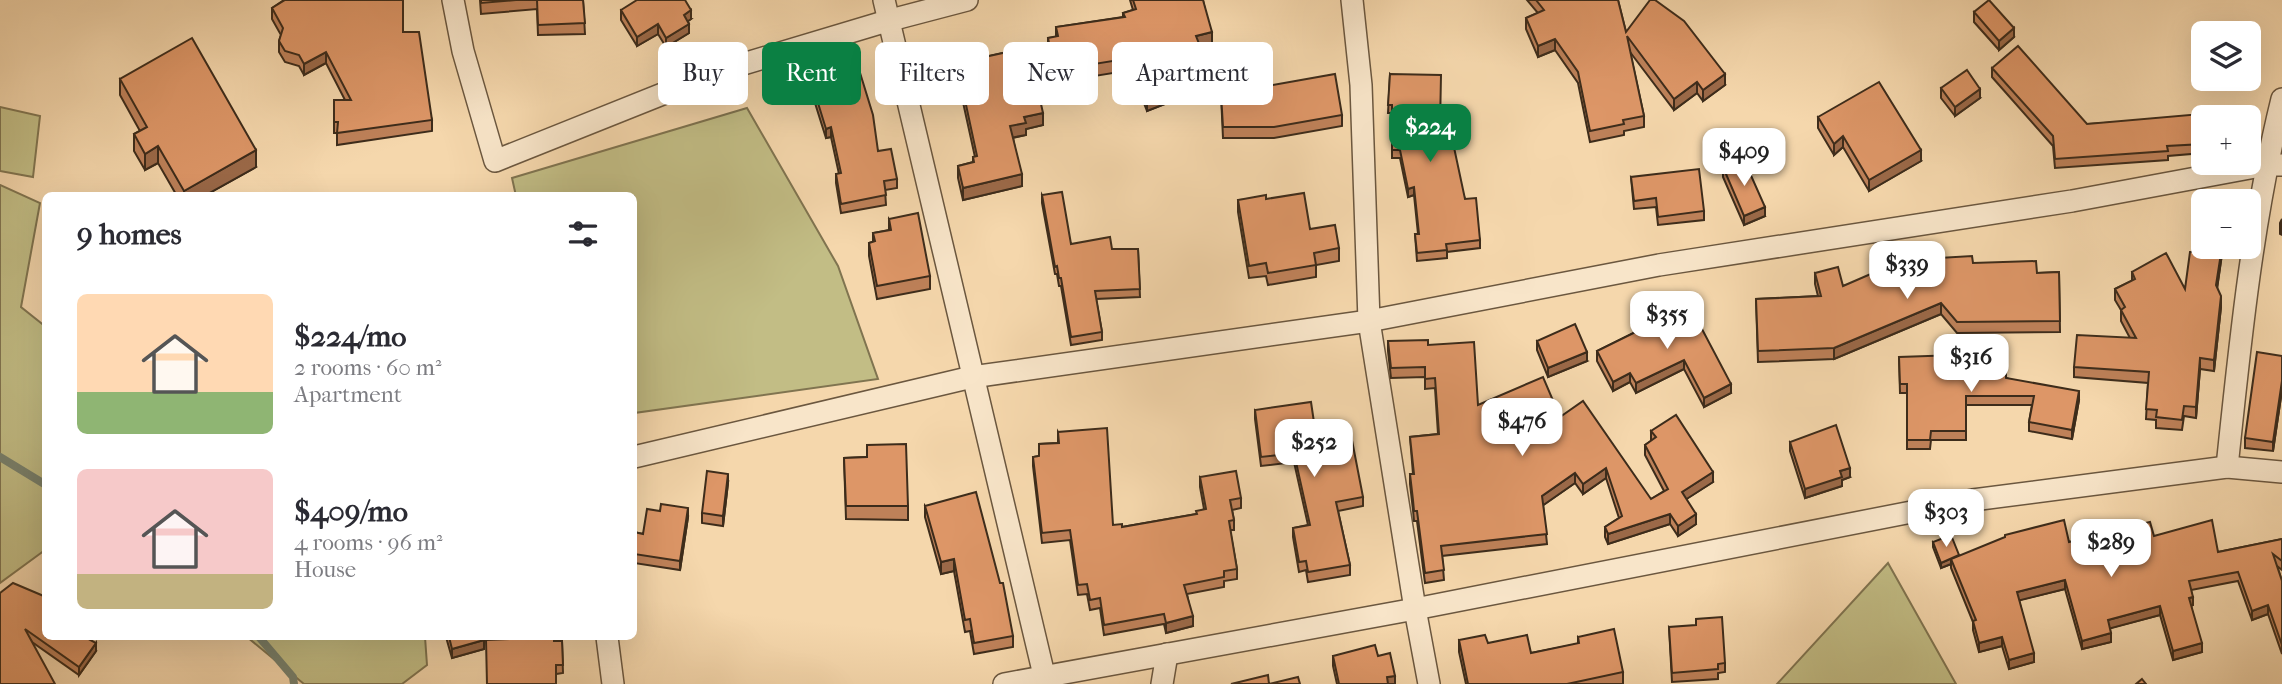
<!DOCTYPE html>
<html lang="en">
<head>
<meta charset="utf-8">
<style>
  :root { --surface:#fff; --page:#f2f2f3; --text:#2b2b33; --muted:#7c7c81; --accent:#0b8043 }
  body { margin:0; font-family:"IM FELL French Canon",serif; background:var(--page); color:var(--text); height:100vh; display:flex; flex-direction:column; font-size:26px; white-space:nowrap }
  * { box-sizing:border-box; margin:0 }
  p { font-size:23px; color:var(--muted) }
  .icon { flex:none; width:38px; height:38px; fill:none; stroke:currentColor; stroke-width:2; stroke-linecap:round; stroke-linejoin:round }
  .map { position:relative; flex:1; overflow:hidden }
  .side { position:absolute; left:42px; top:192px; width:595px; height:448px; display:flex; flex-direction:column; background:var(--surface); border-radius:10px; box-shadow:0 7px 28px #0002 }
  .side>* { flex:none }
  .top-card { position:absolute; left:658px; top:42px; width:665px; height:63px; display:flex; gap:14px }
  .fabs { position:absolute; left:2191px; top:21px; display:grid; gap:14px }
  .fabs a { display:grid; place-items:center; width:70px; height:70px; border-radius:10px; background:var(--surface); box-shadow:0 7px 28px #0002; font-size:35px }
  .price { position:absolute; translate:-50% -60px; padding:0 16px; border-radius:14px; background:#fff; color:#222; font-size:23px; line-height:46px; filter:drop-shadow(0 2px 4px #0008) }
  .price::after { content:''; position:absolute; left:50%; top:42px; width:21px; height:16px; margin-left:-10px; background:inherit; clip-path:polygon(0 0,100% 0,50% 100%) }
  .price.current { background:var(--accent); color:#fff }
  ul { padding:0; list-style:none }
  li { display:flex; align-items:center; gap:21px; height:175px; padding:0 35px }
  li span { display:grid; place-items:center; flex:none; width:196px; height:140px; border-radius:10px; color:#555 }
  li>.icon { margin-inline-start:auto }
  span .icon { width:84px; height:84px; fill:#fffc; stroke-width:1 }
  li b { font-size:30px }
  h2 { display:flex; justify-content:space-between; align-items:center; height:84px; padding:0 35px; font-size:30px }
  .tag { padding:0 24px; border-radius:10px; background:var(--surface); box-shadow:0 7px 28px #0002; font-size:24px; line-height:63px }
  .tag.current { background:var(--accent); color:#fff }
  .map>svg:first-child { display:block }
  .green { fill:#c2bd85; stroke:#807450; stroke-width:2 }
  .lines { fill:none; stroke-linecap:round; stroke-linejoin:round }
  .stream { stroke:#77816e; stroke-width:8 }
  .street-casing { stroke:#6b573f; stroke-width:24 }
  .street { stroke:#f8e5c9; stroke-width:21 }
  .wall { fill:#be8159; stroke:#3d2c1b; stroke-width:2 }
  .shaded-wall { fill:#9b6948; stroke:#3d2c1b; stroke-width:2 }
  .building { fill:#dd9667; stroke:#3d2c1b; stroke-width:2 }
</style>
</head>
<body>
<div class="map">
<svg width="2282" height="684" viewBox="0 0 2282 684">
  <rect width="100%" height="100%" fill="#f5d7ac"/>
  <filter id="stains"><feTurbulence type="fractalNoise" baseFrequency=".00286" numOctaves="4"/><feColorMatrix values="0 0 0 0 .2 0 0 0 0 .09 0 0 0 0 .02 0 0 0 .5 -.17"/></filter>
  <radialGradient id="worn" r=".72"><stop offset=".6" stop-color="#630" stop-opacity="0"/><stop offset="1" stop-color="#630" stop-opacity=".3"/></radialGradient>
  <g class="green">
    <polygon points="0,107 40,116 33,177 0,171"/>
    <polygon points="747,108 838,266 878,379 634,413 634,196 516,196 512,178"/>
    <polygon points="0,185 40,203 21,307 46,327 45,550 0,583"/>
    <polygon points="1888,563 1956,684 1777,684"/>
    <polygon points="247,637 425,637 427,665 402,684 304,684"/>
  </g>
  <g class="lines">
    <g class="stream">
      <polyline points="0,457 46,485"/>
      <polyline points="259,637 293,677 294,684"/>
    </g>
    <g class="street-casing">
      <g id="street">
        <polyline points="453,0 463,51 495,161 720,71 887,21 967,0"/>
        <polyline points="884,0 1044,675"/>
        <polyline points="1352,0 1361,85 1369,321 1415,609 1429,684"/>
        <polyline points="634,457 972,377 1369,321 1659,265 2072,201 2266,165 2282,165"/>
        <path d="M2227,467C2240,343 2252,221 2282,99"/>
        <polyline points="607,637 613,684"/>
        <polyline points="1004,684 1415,609 1973,500 2227,467 2282,472"/>
        <polyline points="1162,684 1167,654"/>
      </g>
    </g>
    <use href="#street" class="street"/>
  </g>
  <g class="wall">
    <polygon points="284,0 403,0 403,32 432,120 432,131 337,145 337,133 334,133 334,100 345,100 326,63 304,75 299,66 285,62 279,52 279,41 281,35 272,19 272,8"/>
    <polygon points="480,0 583,0 585,34 538,35 537,9 481,14"/>
    <polygon points="1130,0 1203,0 1212,44 1200,47 1211,86 1147,111 1131,70 1051,83 1051,97 1040,98 1043,125 1026,129 1026,135 1013,138 1022,186 963,200 958,178 958,166 973,162 973,157 975,157 957,75 957,63 1048,43 1048,38 1056,37 1056,27 1123,17 1123,13 1133,10"/>
    <polygon points="1527,0 1618,0 1626,32 1725,85 1703,101 1697,93 1674,110 1630,52 1644,116 1644,127 1624,131 1624,135 1590,142 1578,83 1555,50 1538,57 1526,29 1526,18 1538,13"/>
    <polygon points="621,10 691,19 688,21 689,33 666,47 658,34 637,46 621,20"/>
    <polygon points="1974,12 2014,37 1999,50 1974,22"/>
    <polygon points="1992,68 2087,124 2203,117 2203,153 2168,156 2168,160 2055,168 2053,146 1992,77"/>
    <polygon points="1390,74 1440,126 1465,199 1480,240 1480,248 1447,252 1447,258 1417,261 1415,234 1418,234 1414,195 1408,197 1400,158 1392,158 1392,113 1388,113"/>
    <polygon points="810,77 878,151 897,179 897,188 885,190 886,205 841,213 836,183 836,174 839,174 831,137 826,138 810,87"/>
    <polygon points="120,79 256,167 204,196 177,196 158,163 145,170 134,151 134,134 140,131 120,95"/>
    <polygon points="1941,88 1980,98 1955,116 1941,98"/>
    <polygon points="1221,94 1342,115 1342,126 1274,138 1223,138"/>
    <polygon points="1818,117 1921,161 1869,191 1843,147 1834,155 1818,128"/>
    <polygon points="1723,167 1765,216 1744,225 1723,177"/>
    <polygon points="1631,177 1704,211 1704,220 1658,225 1656,207 1634,209"/>
    <polygon points="1042,195 1071,244 1112,249 1138,249 1140,297 1096,299 1102,332 1102,340 1071,345 1061,286 1059,286 1057,274 1055,274 1042,203"/>
    <polygon points="1266,199 1339,248 1339,261 1316,265 1316,277 1268,285 1266,276 1249,278 1238,212 1238,200"/>
    <polygon points="889,219 930,276 930,289 877,299 869,256 869,243 873,242 873,233 889,230"/>
    <polygon points="2282,219 2282,235 2280,234 2280,223"/>
    <polygon points="2203,247 2223,247 2217,288 2221,307 2214,371 2200,369 2196,418 2184,416 2182,430 2156,428 2156,420 2146,419 2148,383 2074,377 2074,367 2130,338 2121,321 2121,310 2115,300 2115,289 2132,281 2132,272 2185,289 2194,252"/>
    <polygon points="1973,263 2037,273 2059,272 2060,332 1957,333 1941,314 1834,359 1758,362 1756,299 1818,296 1815,284 1815,273 1843,286 1892,272"/>
    <polygon points="1667,305 1731,393 1704,407 1684,369 1636,393 1630,382 1613,391 1597,361 1597,351 1668,316"/>
    <polygon points="1388,341 1428,345 1478,405 1560,417 1651,499 1664,491 1645,455 1645,445 1651,441 1651,431 1713,482 1686,499 1696,524 1678,536 1670,524 1608,544 1605,537 1605,527 1619,518 1606,478 1583,494 1575,483 1543,505 1547,544 1442,556 1444,580 1425,583 1417,521 1414,521 1413,510 1410,484 1410,474 1413,474 1410,437 1438,434 1435,388 1425,389 1425,377 1391,378 1388,351"/>
    <polygon points="1537,341 1587,361 1548,377 1537,350"/>
    <polygon points="2282,356 2282,390 2273,451 2245,448 2245,438"/>
    <polygon points="1899,357 1986,363 1977,373 2006,378 2079,400 2072,439 2029,431 2029,422 2032,405 1966,405 1966,440 1931,440 1930,449 1907,449 1907,393 1900,393"/>
    <polygon points="1255,410 1316,436 1363,497 1363,506 1338,511 1350,565 1350,575 1308,582 1306,570 1299,572 1293,537 1293,528 1308,525 1294,462 1261,466 1255,419"/>
    <polygon points="1058,432 1113,525 1122,527 1196,514 1204,509 1200,487 1200,477 1241,498 1241,508 1232,510 1234,520 1234,530 1230,530 1237,569 1237,579 1224,581 1224,587 1187,594 1193,626 1166,633 1164,624 1104,635 1100,608 1090,610 1087,594 1078,595 1070,540 1042,543 1033,466 1033,457 1039,456 1039,444 1058,443"/>
    <polygon points="1790,442 1850,477 1842,480 1842,486 1805,498 1790,451"/>
    <polygon points="867,457 908,506 908,520 846,519 844,458"/>
    <polygon points="728,483 723,526 702,523 702,513"/>
    <polygon points="925,506 1013,636 1013,647 974,654 970,631 965,632 954,571 941,574 925,517"/>
    <polygon points="688,517 680,570 634,563 634,532 643,534"/>
    <polygon points="2154,536 2218,552 2282,539 2282,570 2277,566 2282,581 2282,654 2268,614 2252,620 2238,581 2191,590 2193,605 2191,606 2202,652 2173,660 2160,615 2110,628 2111,642 2082,649 2065,589 2019,600 2034,662 2009,669 2002,646 1979,652 1973,630 1973,622 1951,568 1951,564 1941,568 1933,547 1933,542 1959,556 2069,542"/>
    <polygon points="0,593 46,637 96,651 79,675 32,642"/>
    <polygon points="1669,627 1725,663 1725,672 1718,673 1718,679 1672,682"/>
    <polygon points="446,637 483,637 484,649 452,658"/>
    <polygon points="1578,637 1623,672 1623,684 1466,684 1459,652 1459,640 1531,653 1578,644"/>
    <polygon points="554,641 562,641 563,673 556,674"/>
    <polygon points="1333,656 1378,656 1395,684 1337,684 1333,666"/>
  </g>
  <g class="shaded-wall">
    <polygon points="691,10 691,19 684,24 684,15"/>
    <polygon points="658,24 658,34 637,46 637,37"/>
    <polygon points="689,24 689,33 666,47 666,38"/>
    <polygon points="2014,28 2014,37 1999,50 1999,41"/>
    <polygon points="1212,32 1212,44 1196,48 1196,36"/>
    <polygon points="1555,39 1555,50 1538,57 1538,46"/>
    <polygon points="326,52 326,63 304,75 304,64"/>
    <polygon points="1211,74 1211,86 1147,111 1147,99"/>
    <polygon points="1725,74 1725,85 1703,101 1703,90"/>
    <polygon points="1697,82 1697,93 1674,110 1674,99"/>
    <polygon points="1980,89 1980,98 1955,116 1955,107"/>
    <polygon points="1043,113 1043,125 1026,129 1026,135 1010,138 1010,126 1024,117"/>
    <polygon points="831,127 831,137 826,138 826,129"/>
    <polygon points="1843,136 1843,147 1834,155 1834,144"/>
    <polygon points="158,146 158,163 145,170 145,154"/>
    <polygon points="256,150 256,167 204,196 184,196 184,191"/>
    <polygon points="1921,150 1921,161 1869,191 1869,180"/>
    <polygon points="1022,174 1022,186 963,200 963,188"/>
    <polygon points="1414,187 1414,195 1408,197 1408,189"/>
    <polygon points="1765,207 1765,216 1744,225 1744,216"/>
    <polygon points="2222,247 2223,247 2216,296 2216,285"/>
    <polygon points="2221,296 2221,307 2214,371 2214,360"/>
    <polygon points="1941,303 1941,314 1834,359 1834,348"/>
    <polygon points="1587,352 1587,361 1548,377 1548,368"/>
    <polygon points="1986,354 1986,363 1969,382 1969,373"/>
    <polygon points="2200,358 2200,369 2196,418 2196,407"/>
    <polygon points="1684,360 1684,369 1636,393 1636,383"/>
    <polygon points="1630,373 1630,382 1613,391 1613,382"/>
    <polygon points="2282,381 2282,390 2273,451 2273,442"/>
    <polygon points="1731,384 1731,393 1704,407 1704,398"/>
    <polygon points="2079,391 2079,400 2072,439 2072,430"/>
    <polygon points="1606,468 1606,478 1583,494 1583,484"/>
    <polygon points="1850,468 1850,477 1842,480 1842,486 1805,498 1805,489 1840,471"/>
    <polygon points="1713,472 1713,482 1682,502 1682,492"/>
    <polygon points="1575,473 1575,483 1542,506 1542,496"/>
    <polygon points="728,474 728,483 723,526 723,516"/>
    <polygon points="688,508 688,517 680,570 680,561"/>
    <polygon points="1670,514 1670,524 1608,544 1608,534"/>
    <polygon points="1696,514 1696,524 1678,536 1678,526"/>
    <polygon points="1959,555 1951,559 1951,564 1941,568 1941,563"/>
    <polygon points="954,559 954,571 941,574 941,562"/>
    <polygon points="2065,580 2065,589 2017,601 2017,592"/>
    <polygon points="2193,597 2193,605 2189,606 2189,598"/>
    <polygon points="2268,605 2268,614 2252,620 2252,611"/>
    <polygon points="2160,606 2160,615 2108,629 2108,620"/>
    <polygon points="1193,616 1193,626 1166,633 1166,623"/>
    <polygon points="2111,633 2111,642 2082,649 2082,641"/>
    <polygon points="2002,637 2002,646 1979,652 1979,643"/>
    <polygon points="484,640 484,649 452,658 452,649"/>
    <polygon points="96,643 96,651 79,675 79,667"/>
    <polygon points="2202,643 2202,652 2173,660 2173,651"/>
    <polygon points="2034,653 2034,662 2009,669 2009,660"/>
    <polygon points="1395,676 1395,684 1387,684 1387,677"/>
  </g>
  <g class="building">
    <polygon points="285,0 403,0 403,32 419,32 432,120 337,133 338,122 334,122 334,100 351,100 326,52 304,64 299,55 285,51 279,41 283,28 272,8"/>
    <polygon points="481,0 516,0 481,3"/>
    <polygon points="537,0 583,0 585,23 538,25"/>
    <polygon points="637,0 685,0 691,10 684,15 689,24 666,38 658,24 637,37 621,10"/>
    <polygon points="1133,0 1203,0 1212,32 1196,36 1211,74 1147,99 1131,58 1050,71 1051,85 1037,86 1043,113 1024,117 1026,123 1010,126 1022,174 963,188 958,166 974,162 973,157 977,156 957,63 1049,43 1048,38 1058,36 1056,27 1125,17 1123,13 1136,9"/>
    <polygon points="1536,0 1618,0 1626,32 1650,0 1655,0 1684,21 1725,74 1703,90 1697,82 1674,99 1627,36 1644,116 1623,120 1624,124 1590,131 1578,72 1555,39 1538,46 1526,18 1544,10"/>
    <polygon points="1989,0 2014,28 1999,41 1974,12"/>
    <polygon points="192,38 256,150 184,191 158,146 145,154 134,134 147,127 120,79"/>
    <polygon points="2018,46 2087,124 2224,112 2225,117 2203,117 2203,144 2167,146 2168,151 2055,159 2053,136 1992,68"/>
    <polygon points="857,63 873,115 878,151 891,149 897,179 884,181 886,195 841,204 836,174 841,173 831,127 826,129 810,77"/>
    <polygon points="1967,70 1980,89 1955,107 1941,88"/>
    <polygon points="1335,74 1342,115 1274,127 1223,127 1221,94"/>
    <polygon points="1390,74 1441,75 1440,126 1449,124 1465,199 1476,198 1480,240 1446,244 1447,250 1417,253 1415,234 1419,234 1414,187 1408,189 1400,150 1392,150 1392,105 1388,105"/>
    <polygon points="1879,82 1921,150 1869,180 1843,136 1834,144 1818,117"/>
    <polygon points="1737,162 1745,162 1765,207 1744,216 1723,167"/>
    <polygon points="1699,169 1704,211 1658,217 1656,198 1634,201 1631,177"/>
    <polygon points="1062,192 1071,244 1110,237 1112,249 1138,249 1140,289 1095,291 1102,332 1071,337 1061,278 1059,278 1057,266 1055,267 1042,195"/>
    <polygon points="1304,193 1310,229 1335,225 1339,248 1314,253 1316,265 1268,273 1266,263 1249,266 1238,200 1266,195 1266,199"/>
    <polygon points="918,213 930,276 877,286 869,243 875,241 873,233 891,230 889,219"/>
    <polygon points="2203,232 2203,247 2222,247 2216,285 2221,296 2214,360 2200,358 2196,407 2184,406 2182,420 2156,417 2157,410 2146,409 2149,372 2074,367 2077,335 2136,338 2121,310 2125,307 2115,289 2135,279 2132,272 2166,253 2185,289 2190,252 2194,252 2197,236"/>
    <polygon points="1972,256 1973,263 2036,261 2037,273 2059,272 2060,321 1957,322 1941,303 1834,348 1758,351 1756,299 1821,296 1815,273 1838,267 1843,286 1889,266 1892,272 1922,259"/>
    <polygon points="1684,295 1731,384 1704,398 1684,360 1636,383 1630,373 1613,382 1597,351 1672,314 1667,305"/>
    <polygon points="1575,324 1587,352 1548,368 1537,341"/>
    <polygon points="1428,340 1428,345 1474,342 1478,405 1543,377 1560,417 1583,401 1651,499 1668,489 1645,445 1656,437 1651,431 1676,415 1713,472 1682,492 1696,514 1678,526 1670,514 1608,534 1605,527 1622,516 1606,468 1583,484 1575,473 1542,496 1547,534 1441,546 1444,570 1425,573 1417,511 1414,511 1413,500 1410,474 1414,474 1410,437 1439,434 1435,378 1425,379 1425,367 1391,368 1388,341"/>
    <polygon points="2257,352 2282,356 2282,381 2273,442 2245,438"/>
    <polygon points="1986,354 1969,373 2006,372 2006,378 2079,391 2072,430 2029,422 2034,396 1966,396 1966,431 1931,431 1930,440 1907,440 1907,384 1900,384 1899,357"/>
    <polygon points="1311,402 1316,436 1350,430 1363,497 1336,502 1350,565 1308,572 1306,561 1299,562 1293,528 1310,525 1294,453 1261,457 1255,410"/>
    <polygon points="1836,425 1850,468 1840,471 1842,477 1805,489 1790,442"/>
    <polygon points="1107,428 1113,525 1122,524 1122,527 1197,514 1196,511 1206,509 1200,477 1236,471 1241,498 1230,500 1234,520 1229,521 1237,569 1224,571 1224,577 1184,585 1193,616 1166,623 1164,614 1104,625 1100,598 1090,600 1087,584 1078,585 1070,530 1042,533 1033,457 1039,456 1039,444 1059,443 1058,432"/>
    <polygon points="906,444 908,506 846,506 844,458 867,457 867,445"/>
    <polygon points="707,471 728,474 723,516 702,513"/>
    <polygon points="976,492 1000,583 1003,583 1013,636 974,643 970,619 965,620 954,559 941,562 925,506"/>
    <polygon points="661,504 688,508 680,561 634,554 634,532 643,534 647,509 660,511"/>
    <polygon points="2064,520 2069,542 2128,529 2128,527 2150,522 2154,536 2212,520 2218,552 2282,539 2282,561 2273,554 2282,581 2282,645 2268,605 2252,611 2238,572 2189,581 2193,597 2189,598 2202,643 2173,651 2160,606 2108,620 2111,633 2082,641 2065,580 2017,592 2034,653 2009,660 2002,637 1979,643 1973,621 1976,620 1951,559 2005,537 2005,535"/>
    <polygon points="1951,535 1959,555 1941,563 1933,542"/>
    <polygon points="13,583 46,597 46,637 85,637 96,643 79,667 25,629 55,684 0,684 0,593"/>
    <polygon points="1722,617 1725,663 1718,664 1718,669 1672,673 1669,627 1696,625 1696,619"/>
    <polygon points="1614,629 1623,672 1567,684 1468,684 1459,640 1485,635 1488,643 1527,635 1531,653 1579,643 1578,637"/>
    <polygon points="449,637 483,637 484,640 452,649"/>
    <polygon points="554,637 554,641 562,641 563,665 556,665 556,684 487,684 486,640"/>
    <polygon points="1375,645 1378,656 1390,653 1395,676 1387,677 1388,684 1339,684 1333,656"/>
    <polygon points="1268,675 1269,684 1298,677 1300,684 1231,684"/>
    <polygon points="2142,679 2146,684 2136,684"/>
  </g>
  <rect width="100%" height="100%" filter="url(#stains)"/>
  <rect width="100%" height="100%" fill="url(#worn)"/>
</svg>
<div class="fabs">
<a><svg class="icon" aria-label="layers" viewBox="0 0 24 24"><path d="M12 4l9 5-9 5-9-5zM3 14l9 5 9-5"/></svg></a>
<a>+</a>
<a>−</a>
</div>
<b class="price current" style="left:1430px;top:164px">$224</b>
<b class="price" style="left:1744px;top:188px">$409</b>
<b class="price" style="left:1907px;top:301px">$339</b>
<b class="price" style="left:1667px;top:351px">$355</b>
<b class="price" style="left:1971px;top:394px">$316</b>
<b class="price" style="left:1522px;top:458px">$476</b>
<b class="price" style="left:1314px;top:479px">$252</b>
<b class="price" style="left:1946px;top:549px">$303</b>
<b class="price" style="left:2111px;top:579px">$289</b>
<div class="top-card">
<a class="tag">Buy</a>
<a class="tag current">Rent</a>
<a class="tag">Filters</a>
<a class="tag">New</a>
<a class="tag">Apartment</a>
</div>
<section class="side">
<h2>9 homes<svg class="icon" aria-label="filters" viewBox="0 0 24 24"><path d="M4 7h16M4 17h16"/><circle cx="9" cy="7" r="2"/><circle cx="15" cy="17" r="2"/></svg></h2>
<ul>
<li><span style="background:linear-gradient(#ffd9b3 70%,#8fb573 0)"><svg class="icon" aria-label="home" viewBox="0 0 24 24"><path d="M3 11l9-7 9 7M6 9v11h12V9"/></svg></span><div><b>$224/mo</b><p>2 rooms · 60 m²</p><p>Apartment</p></div></li>
<li><span style="background:linear-gradient(#f6c9c9 75%,#c2b280 0)"><svg class="icon" aria-label="home" viewBox="0 0 24 24"><path d="M3 11l9-7 9 7M6 9v11h12V9"/></svg></span><div><b>$409/mo</b><p>4 rooms · 96 m²</p><p>House</p></div></li>
</ul>
</section>
</div>
</body>
</html>
